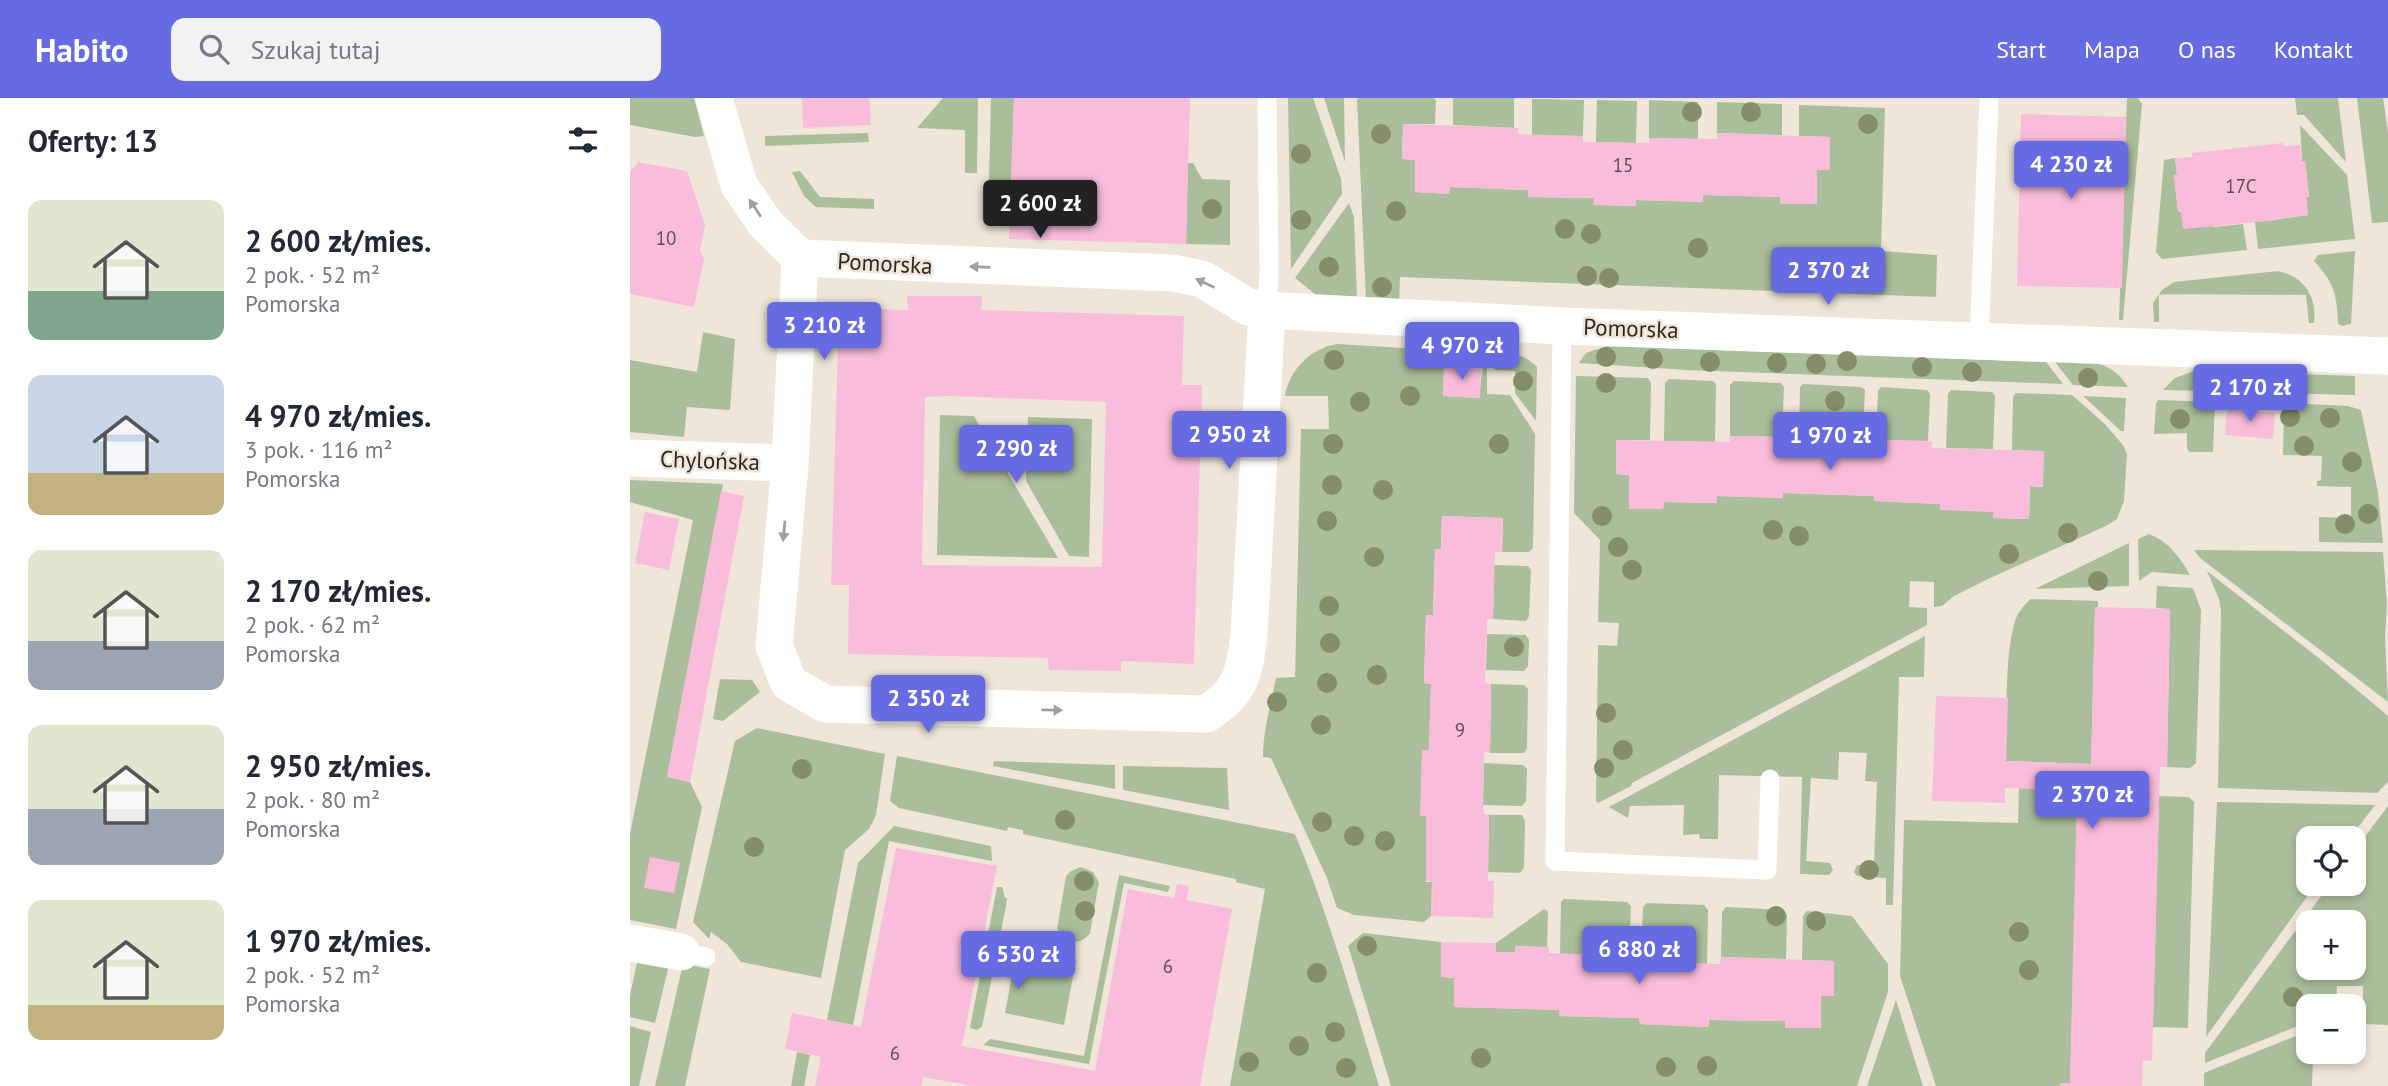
<!DOCTYPE html>
<html lang="pl">
<head>
<meta charset="utf-8">
<style>
  :root { --surface:#fff; --page:#f2f2f3; --text:#1f2937; --muted:#747a83; --accent:#666be4 }
  body { margin:0; font-family:"PT Sans",sans-serif; background:var(--page); color:var(--text); height:100vh; display:flex; flex-direction:column; font-size:26px; white-space:nowrap }
  * { box-sizing:border-box; margin:0 }
  p { font-size:23px; color:var(--muted) }
  .icon { flex:none; width:38px; height:38px; fill:none; stroke:currentColor; stroke-width:2; stroke-linecap:round; stroke-linejoin:round }
  .map { position:relative; flex:1; overflow:hidden }
  .side { display:flex; flex-direction:column; background:var(--surface); width:630px }
  .side>* { flex:none }
  .controls { position:absolute; left:1666px; top:728px; display:grid; gap:14px }
  .controls a { display:grid; place-items:center; width:70px; height:70px; border-radius:14px; background:var(--surface); box-shadow:0 4px 10px #0003; font-size:35px }
  .price { position:absolute; translate:-50% -60px; padding:0 16px; border-radius:7px; background:var(--accent); color:#fff; font-size:23px; line-height:46px; filter:drop-shadow(0 2px 4px #0008) }
  .price::after { content:''; position:absolute; left:50%; top:42px; width:21px; height:16px; margin-left:-10px; background:inherit; clip-path:polygon(0 0,100% 0,50% 100%) }
  .price.on { background:#222; color:#fff }
  ul { padding:0; list-style:none }
  li { display:flex; align-items:center; gap:21px; height:175px; padding:0 28px }
  li span { display:grid; place-items:center; flex:none; width:196px; height:140px; border-radius:14px; color:#555 }
  li>.icon { margin-inline-start:auto }
  span .icon { width:84px; height:84px; fill:#fffc; stroke-width:1 }
  li b { font-size:30px }
  h2 { display:flex; justify-content:space-between; align-items:center; height:84px; padding:0 28px; font-size:30px }
  header { display:flex; align-items:center; gap:42px; box-sizing:border-box; height:98px; padding:0 35px; background:var(--accent); color:#fff }
  header strong { font-size:33px }
  nav { display:flex; gap:38px; margin-inline-start:auto; font-size:24px }
  .search { width:490px; height:63px; background:var(--page); display:flex; align-items:center; gap:18px; box-sizing:border-box; padding:0 24px; border-radius:14px; color:var(--muted); font-size:26px }
  main { display:flex; flex:1; min-height:0 }
  .map>svg:first-child { display:block }
  .green { fill:#aabe9b; fill-rule:evenodd }
  .building { fill:#f9bddb; fill-rule:evenodd }
  .lines { fill:none; stroke-linecap:round; stroke-linejoin:round }
  .service { stroke:#fff; stroke-width:19 }
  .minor { stroke:#fff; stroke-width:37 }
  .tree { fill:#848e69 }
  .oneway { fill:#a09f9c }
  .labels { text-anchor:middle; dominant-baseline:central; stroke-width:5; stroke-linejoin:round; paint-order:stroke }
  .number-label { font-size:19px; fill:#5f4e51 }
  .street-label { font-size:23px; fill:#2c2923; stroke:#efe6d9 }
</style>
</head>
<body>
<header>
<strong>Habito</strong>
<div class="search"><svg class="icon" aria-label="search" viewBox="0 0 24 24"><circle cx="10" cy="10" r="6"/><path d="M15 15l6 6"/></svg>Szukaj tutaj</div>
<nav><a>Start</a><a>Mapa</a><a>O nas</a><a>Kontakt</a></nav>
</header>
<main>
<section class="side">
<h2>Oferty: 13<svg class="icon" aria-label="filters" viewBox="0 0 24 24"><path d="M4 7h16M4 17h16"/><circle cx="9" cy="7" r="2"/><circle cx="15" cy="17" r="2"/></svg></h2>
<ul>
<li><span style="background:linear-gradient(#dfe7d0 65%,#7fa58c 0)"><svg class="icon" aria-label="home" viewBox="0 0 24 24"><path d="M3 11l9-7 9 7M6 9v11h12V9"/></svg></span><div><b>2 600 zł/mies.</b><p>2 pok. · 52 m²</p><p>Pomorska</p></div></li>
<li><span style="background:linear-gradient(#c9d6e8 70%,#c2b280 0)"><svg class="icon" aria-label="home" viewBox="0 0 24 24"><path d="M3 11l9-7 9 7M6 9v11h12V9"/></svg></span><div><b>4 970 zł/mies.</b><p>3 pok. · 116 m²</p><p>Pomorska</p></div></li>
<li><span style="background:linear-gradient(#dfe7d0 65%,#9aa5b1 0)"><svg class="icon" aria-label="home" viewBox="0 0 24 24"><path d="M3 11l9-7 9 7M6 9v11h12V9"/></svg></span><div><b>2 170 zł/mies.</b><p>2 pok. · 62 m²</p><p>Pomorska</p></div></li>
<li><span style="background:linear-gradient(#dfe7d0 60%,#9aa5b1 0)"><svg class="icon" aria-label="home" viewBox="0 0 24 24"><path d="M3 11l9-7 9 7M6 9v11h12V9"/></svg></span><div><b>2 950 zł/mies.</b><p>2 pok. · 80 m²</p><p>Pomorska</p></div></li>
<li><span style="background:linear-gradient(#dfe7d0 75%,#c2b280 0)"><svg class="icon" aria-label="home" viewBox="0 0 24 24"><path d="M3 11l9-7 9 7M6 9v11h12V9"/></svg></span><div><b>1 970 zł/mies.</b><p>2 pok. · 52 m²</p><p>Pomorska</p></div></li>
</ul>
</section>
<div class="map">
<svg width="1758" height="988" viewBox="0 0 1758 988">
  <rect width="100%" height="100%" fill="#efe6d9"/>
  <g class="green">
    <polygon points="0,0 64,0 74,38 65,39 0,27"/>
    <polygon points="313,0 348,0 347,75 335,75 335,32 287,30"/>
    <polygon points="361,0 384,0 381,83 359,82"/>
    <polygon points="658,0 683,0 711,81 712,96 661,171"/>
    <polygon points="694,0 714,0 715,64"/>
    <polygon points="730,0 804,0 806,3 805,26 773,26 772,61 785,62 785,94 819,96 820,89 898,92 898,99 964,100 964,107 1005,108 1006,102 1073,104 1073,97 1150,99 1151,106 1186,106 1187,72 1200,72 1200,39 1169,38 1169,7 1255,10 1251,153 1307,157 1306,199 770,179 769,205 736,202 727,1"/>
    <polygon points="823,0 884,0 884,30 823,27"/>
    <polygon points="1497,0 1508,0 1512,6 1493,222 1489,222"/>
    <polygon points="1665,0 1708,0 1716,64 1674,17 1667,17"/>
    <polygon points="1727,0 1753,0 1758,34 1758,124 1742,125"/>
    <polygon points="902,1 954,2 953,38 902,37"/>
    <polygon points="967,2 1007,3 1006,45 966,44"/>
    <polygon points="1019,2 1068,4 1068,41 1019,40"/>
    <polygon points="1087,4 1152,6 1152,37 1087,35"/>
    <polygon points="1670,27 1717,77 1725,141 1628,151 1625,124 1678,117 1676,99 1679,98 1675,63 1672,63"/>
    <polygon points="238,35 239,44 135,48 135,38"/>
    <polygon points="1545,60 1547,77 1544,78 1548,113 1584,129 1613,126 1617,152 1532,161 1526,154 1534,62"/>
    <polygon points="558,65 563,65 572,81 600,82 600,147 556,146"/>
    <polygon points="170,73 190,99 244,101 244,111 186,109 174,98 162,74"/>
    <polygon points="719,105 724,119 727,201 690,200 665,180"/>
    <path d="M1725,153L1721,226L1712,228L1708,226C1707,196 1704,185 1684,163L1688,157Z"/>
    <path d="M1648,173C1675,179 1687,199 1684,225H1679L1676,197L1529,196V224H1524L1523,205L1532,192L1544,184Z"/>
    <polygon points="73,234 105,241 100,312 57,309 54,339 0,334 0,262 67,274"/>
    <path d="M707,246L807,252L814,269L813,298L849,300L853,265L857,270V296L880,297L905,336L903,450L899,454H872L873,420L812,418L811,451H805L803,517H796L794,585L801,586L799,652H792L791,718H796V784H802L801,818L794,824L724,817L707,810L697,780L641,660L633,659C633,632 641,607 646,580L665,579L671,331H699L698,298H655C659,273 680,250 707,246Z"/>
    <polygon points="977,248 1416,264 1433,286 1056,272 949,265 956,255"/>
    <path d="M853,254C873,255 892,253 907,269L906,323L885,295V273L865,272Z"/>
    <path d="M1425,264C1456,265 1479,259 1498,289L1443,287Z"/>
    <polygon points="1567,272 1725,278 1725,297 1533,292 1545,280"/>
    <polygon points="946,278 1018,280 1021,285 1020,342 986,342 986,376 999,377 999,411 1033,411 1034,404 1086,405 1087,398 1152,400 1153,395 1244,398 1245,403 1310,406 1363,414 1363,420 1399,421 1400,388 1412,389 1414,353 1382,352 1383,299 1386,295 1442,297 1475,326 1493,347 1497,356 1494,403 1487,421 1476,428 1360,480 1324,498 1312,508 1304,509 1304,484 1280,483 1279,509 1297,510 1297,527 1002,685 1001,688 968,705 966,703 968,547 987,548 989,525 968,524 970,442 944,415"/>
    <polygon points="1039,281 1083,283 1086,286 1085,344 1034,343 1035,285"/>
    <polygon points="1104,283 1151,285 1154,289 1152,339 1100,338 1100,287"/>
    <polygon points="1173,286 1231,289 1235,292 1233,335 1169,333 1170,289"/>
    <polygon points="1251,289 1297,292 1300,296 1298,344 1246,342 1248,293"/>
    <polygon points="1321,292 1362,294 1365,298 1363,351 1316,350 1318,296"/>
    <polygon points="1453,298 1496,300 1494,333 1491,333"/>
    <polygon points="1528,302 1585,304 1583,354 1560,354 1557,351 1557,335 1524,336 1526,306"/>
    <polygon points="1654,305 1718,308 1731,312 1748,394 1753,445 1689,444 1689,419 1721,420 1721,389 1687,388 1687,383 1691,382 1692,358 1653,357"/>
    <polygon points="310,317 344,318 428,460 307,457"/>
    <polygon points="398,319 462,321 459,459 439,458 396,383"/>
    <polygon points="0,382 93,386 37,679 60,684 72,709 46,831 0,822 0,736 63,422 0,404"/>
    <path d="M1519,436C1538,443 1550,459 1560,477L1522,474L1509,483L1508,441Z"/>
    <polygon points="1499,445 1499,488 1405,491"/>
    <polygon points="1564,452 1753,454 1757,507 1755,538 1758,604 1570,460"/>
    <polygon points="864,467 898,468 901,472 899,518 896,523 863,521"/>
    <polygon points="1577,473 1695,565 1758,618 1758,684 1747,695 1588,690 1591,513 1589,501"/>
    <polygon points="1527,488 1563,490 1571,512 1566,665 1560,670 1537,669 1540,511 1526,510"/>
    <path d="M1401,501L1468,503V509L1465,510L1461,666L1376,663C1377,623 1374,560 1385,523C1388,514 1394,507 1401,501Z"/>
    <polygon points="857,536 896,537 899,542 898,568 894,573 856,572"/>
    <polygon points="1295,538 1294,579 1269,579 1263,807 1256,807 1256,780 1227,778 1224,774 1227,767 1244,767 1247,684 1235,683 1237,655 1209,654 1208,682 1181,680 1176,763 1200,765 1203,772 1199,777 1170,776 1172,679 1089,677 1088,741 1070,741 1069,736 1053,737 1054,707 1000,708 998,720 979,709"/>
    <polygon points="90,581 122,582 130,594 93,623 83,621"/>
    <polygon points="861,586 894,587 898,591 897,651 894,655 860,655"/>
    <polygon points="127,630 255,656 246,717 239,731 215,752 191,880 111,864 97,846 81,834 79,841 63,824 105,643"/>
    <path d="M267,658L665,736C699,818 723,903 749,988H600L635,791L606,784V781L393,736V732L378,729L377,733L269,710L260,703Z"/>
    <polygon points="364,663 485,667 485,691 363,668"/>
    <polygon points="854,665 893,667 897,671 896,703 892,708 853,707"/>
    <polygon points="493,668 597,670 599,712 493,692"/>
    <polygon points="1389,690 1449,692 1440,985 1431,985 1430,988 1306,988 1270,878 1274,722 1388,725"/>
    <polygon points="1529,698 1559,699 1564,704 1558,930 1523,929"/>
    <polygon points="1587,704 1745,707 1720,740 1678,740 1678,786 1686,786 1576,939"/>
    <path d="M1758,708V927L1733,926V888H1707L1706,908H1678V924L1575,965V955L1700,786H1724V753ZM1678,824H1724V870H1678Z"/>
    <polygon points="859,717 892,717 895,723 894,770 890,775 858,774"/>
    <polygon points="264,728 361,748 362,763 259,743 223,927 197,922 228,765"/>
    <path d="M451,769L463,774L469,784L460,835C449,850 436,843 427,831L436,778L441,773Z"/>
    <polygon points="489,777 540,788 538,794 494,785 459,966 353,947 360,941 454,958"/>
    <polygon points="367,789 372,789 375,800 377,800 376,808 352,929 347,932 340,930"/>
    <polygon points="934,801 997,804 1001,808 999,858 930,856 931,804"/>
    <polygon points="1017,805 1074,807 1078,812 1077,866 1011,863 1013,809"/>
    <polygon points="1096,809 1154,812 1157,817 1156,861 1091,859 1092,814"/>
    <polygon points="914,811 918,813 917,849 886,848 885,854 866,854 866,845"/>
    <polygon points="1177,813 1222,818 1258,866 1258,894 1227,988 761,988 718,848 733,835 811,844 811,879 824,880 824,909 929,912 930,918 1009,920 1010,926 1078,929 1079,922 1155,923 1156,930 1190,930 1191,898 1204,898 1204,863 1172,862 1173,818"/>
    <polygon points="387,851 446,862 434,927 375,915"/>
    <polygon points="9,856 40,863 25,925 0,919 0,897"/>
    <polygon points="53,866 80,871 55,988 25,988"/>
    <polygon points="1266,902 1293,988 1237,988"/>
    <polygon points="0,928 21,934 9,988 0,988"/>
    <polygon points="1678,933 1678,954 1683,954 1682,988 1574,988 1574,975"/>
    <polygon points="167,954 180,957 174,988 161,988"/>
  </g>
  <g class="building">
    <polygon points="172,0 239,0 241,27 173,30"/>
    <polygon points="384,0 560,0 556,146 379,141"/>
    <polygon points="1391,16 1496,19 1492,190 1387,188"/>
    <polygon points="773,26 888,30 888,36 953,38 953,44 966,44 1019,45 1019,40 1087,41 1087,35 1200,39 1200,72 1187,72 1187,106 1150,106 1150,99 1073,97 1073,104 1006,102 1006,108 963,107 964,100 898,99 898,92 820,89 819,96 785,94 785,62 772,61"/>
    <polygon points="1653,45 1654,48 1670,47 1672,63 1675,63 1679,99 1676,99 1678,117 1648,120 1649,122 1553,131 1551,113 1548,113 1544,77 1547,77 1545,60 1562,59 1562,55"/>
    <polygon points="8,64 57,73 75,127 70,153 74,161 64,209 0,196 0,74"/>
    <path d="M277,198H352L351,212L554,218L552,287H572L564,566L491,563V573L419,572L418,560L218,556L219,487H201L209,210L278,212ZM320,298L476,304L472,469L292,467L295,299Z"/>
    <polygon points="814,269 851,271 850,300 813,298"/>
    <polygon points="1597,312 1645,315 1643,341 1595,337"/>
    <polygon points="1166,333 1235,335 1235,341 1302,343 1302,350 1414,353 1413,389 1400,388 1399,421 1363,420 1363,414 1310,412 1310,406 1244,403 1244,398 1153,395 1153,400 1087,398 1087,405 1034,404 1033,411 999,411 999,377 986,376 986,342 1099,344 1100,338 1166,339"/>
    <polygon points="91,393 114,398 60,684 37,679"/>
    <polygon points="15,414 49,421 39,472 5,465"/>
    <polygon points="812,418 873,420 872,454 865,454 863,521 857,521 857,528 855,585 861,586 860,655 854,654 853,707 854,716 859,717 858,783 864,783 863,820 801,818 802,784 796,782 796,718 790,718 792,652 799,652 800,616 801,586 794,585 796,517 803,517 805,451 811,451"/>
    <polygon points="1465,509 1540,511 1537,669 1530,669 1522,963 1513,962 1512,988 1430,988 1430,985 1440,985 1447,692 1375,690 1375,705 1302,703 1306,598 1378,600 1376,663 1461,666"/>
    <polygon points="266,750 367,768 332,948 465,973 498,791 544,800 547,786 559,788 557,802 602,811 570,988 343,988 293,979 291,988 185,988 191,959 155,951 162,915 231,929"/>
    <polygon points="20,759 50,765 44,795 14,790"/>
    <polygon points="811,844 866,845 866,854 885,854 885,848 917,849 919,849 919,855 999,858 999,863 1005,864 1090,866 1091,859 1204,863 1204,898 1191,898 1191,930 1155,930 1155,923 1079,922 1078,929 1010,926 1009,920 929,918 929,912 824,909 824,880 811,879"/>
  </g>
  <g class="lines">
    <g class="service">
      <polyline points="637,212 639,172 637,0"/>
      <polyline points="932,228 925,763 1137,772 1140,681"/>
      <polyline points="1349,243 1359,0"/>
      <polyline points="51,854 76,859"/>
    </g>
    <g class="minor">
      <path d="M84,0L109,87L135,125L170,160L160,365L144,548L159,585L195,606L576,616C611,594 614,577 619,537L637,212"/>
      <polyline points="170,160 543,175 572,181 618,209 637,212 932,228 1758,258"/>
      <polyline points="0,360 160,365"/>
      <polyline points="0,845 51,854"/>
    </g>
  </g>
  <g class="tree">
    <circle cx="1062" cy="14" r="10"/>
    <circle cx="1121" cy="14" r="10"/>
    <circle cx="1238" cy="26" r="10"/>
    <circle cx="751" cy="36" r="10"/>
    <circle cx="671" cy="56" r="10"/>
    <circle cx="582" cy="111" r="10"/>
    <circle cx="766" cy="113" r="10"/>
    <circle cx="671" cy="122" r="10"/>
    <circle cx="935" cy="131" r="10"/>
    <circle cx="961" cy="136" r="10"/>
    <circle cx="1068" cy="150" r="10"/>
    <circle cx="699" cy="169" r="10"/>
    <circle cx="957" cy="178" r="10"/>
    <circle cx="979" cy="180" r="10"/>
    <circle cx="752" cy="189" r="10"/>
    <circle cx="976" cy="259" r="10"/>
    <circle cx="1023" cy="261" r="10"/>
    <circle cx="704" cy="262" r="10"/>
    <circle cx="1217" cy="263" r="10"/>
    <circle cx="1080" cy="264" r="10"/>
    <circle cx="1147" cy="265" r="10"/>
    <circle cx="1186" cy="266" r="10"/>
    <circle cx="1292" cy="269" r="10"/>
    <circle cx="1342" cy="274" r="10"/>
    <circle cx="1458" cy="280" r="10"/>
    <circle cx="893" cy="283" r="10"/>
    <circle cx="1575" cy="284" r="10"/>
    <circle cx="976" cy="285" r="10"/>
    <circle cx="780" cy="298" r="10"/>
    <circle cx="1205" cy="303" r="10"/>
    <circle cx="730" cy="304" r="10"/>
    <circle cx="1660" cy="319" r="10"/>
    <circle cx="1700" cy="320" r="10"/>
    <circle cx="1550" cy="321" r="10"/>
    <circle cx="703" cy="346" r="10"/>
    <circle cx="869" cy="346" r="10"/>
    <circle cx="1674" cy="348" r="10"/>
    <circle cx="1722" cy="364" r="10"/>
    <circle cx="702" cy="387" r="10"/>
    <circle cx="753" cy="392" r="10"/>
    <circle cx="1738" cy="416" r="10"/>
    <circle cx="972" cy="418" r="10"/>
    <circle cx="697" cy="423" r="10"/>
    <circle cx="1715" cy="426" r="10"/>
    <circle cx="1143" cy="432" r="10"/>
    <circle cx="1438" cy="435" r="10"/>
    <circle cx="1169" cy="438" r="10"/>
    <circle cx="988" cy="449" r="10"/>
    <circle cx="1379" cy="456" r="10"/>
    <circle cx="744" cy="459" r="10"/>
    <circle cx="1002" cy="472" r="10"/>
    <circle cx="1468" cy="483" r="10"/>
    <circle cx="699" cy="508" r="10"/>
    <circle cx="700" cy="545" r="10"/>
    <circle cx="884" cy="549" r="10"/>
    <circle cx="747" cy="577" r="10"/>
    <circle cx="697" cy="585" r="10"/>
    <circle cx="647" cy="604" r="10"/>
    <circle cx="976" cy="615" r="10"/>
    <circle cx="691" cy="627" r="10"/>
    <circle cx="993" cy="652" r="10"/>
    <circle cx="974" cy="670" r="10"/>
    <circle cx="172" cy="671" r="10"/>
    <circle cx="435" cy="722" r="10"/>
    <circle cx="692" cy="724" r="10"/>
    <circle cx="724" cy="738" r="10"/>
    <circle cx="755" cy="743" r="10"/>
    <circle cx="124" cy="749" r="10"/>
    <circle cx="1239" cy="772" r="10"/>
    <circle cx="454" cy="783" r="10"/>
    <circle cx="455" cy="813" r="10"/>
    <circle cx="1146" cy="818" r="10"/>
    <circle cx="1186" cy="823" r="10"/>
    <circle cx="1389" cy="834" r="10"/>
    <circle cx="737" cy="848" r="10"/>
    <circle cx="1399" cy="872" r="10"/>
    <circle cx="687" cy="875" r="10"/>
    <circle cx="1663" cy="899" r="10"/>
    <circle cx="705" cy="934" r="10"/>
    <circle cx="669" cy="948" r="10"/>
    <circle cx="851" cy="960" r="10"/>
    <circle cx="619" cy="964" r="10"/>
    <circle cx="1077" cy="968" r="10"/>
    <circle cx="1036" cy="969" r="10"/>
    <circle cx="716" cy="970" r="10"/>
  </g>
  <defs><path id="oneway-solid" d="M-6-.8H1V-3.2L6.5 0L1 3.2V.8H-6Z" transform="scale(1.75)"/></defs>
  <g class="oneway">
    <use href="#oneway-solid" transform="translate(125 110) rotate(-124)"/>
    <use href="#oneway-solid" transform="translate(350 169) rotate(-178)"/>
    <use href="#oneway-solid" transform="translate(575 185) rotate(-155)"/>
    <use href="#oneway-solid" transform="translate(154 433) rotate(95)"/>
    <use href="#oneway-solid" transform="translate(422 612) rotate(1)"/>
  </g>
  <g class="labels">
    <g class="number-label">
      <text x="993" y="67">15</text>
      <text x="1611" y="88">17C</text>
      <text x="36" y="140">10</text>
      <text x="830" y="632">9</text>
      <text x="538" y="868">6</text>
      <text x="265" y="955">6</text>
    </g>
    <g class="street-label">
      <text transform="translate(255 165) rotate(3)">Pomorska</text>
      <text transform="translate(1001 230) rotate(2)">Pomorska</text>
      <text transform="translate(80 362) rotate(2)">Chylońska</text>
    </g>
  </g>
</svg>
<div class="controls">
<a><svg class="icon" aria-label="locate" viewBox="0 0 24 24"><circle cx="12" cy="12" r="6"/><path d="M12 2v4M12 18v4M2 12h4M18 12h4"/></svg></a>
<a>+</a>
<a>−</a>
</div>
<b class="price" style="left:1441px;top:103px">4 230 zł</b>
<b class="price on" style="left:410px;top:142px">2 600 zł</b>
<b class="price" style="left:1198px;top:209px">2 370 zł</b>
<b class="price" style="left:194px;top:264px">3 210 zł</b>
<b class="price" style="left:832px;top:284px">4 970 zł</b>
<b class="price" style="left:1620px;top:326px">2 170 zł</b>
<b class="price" style="left:599px;top:373px">2 950 zł</b>
<b class="price" style="left:1200px;top:374px">1 970 zł</b>
<b class="price" style="left:386px;top:387px">2 290 zł</b>
<b class="price" style="left:298px;top:637px">2 350 zł</b>
<b class="price" style="left:1462px;top:733px">2 370 zł</b>
<b class="price" style="left:1009px;top:888px">6 880 zł</b>
<b class="price" style="left:388px;top:893px">6 530 zł</b>
</div>
</main>
</body>
</html>
